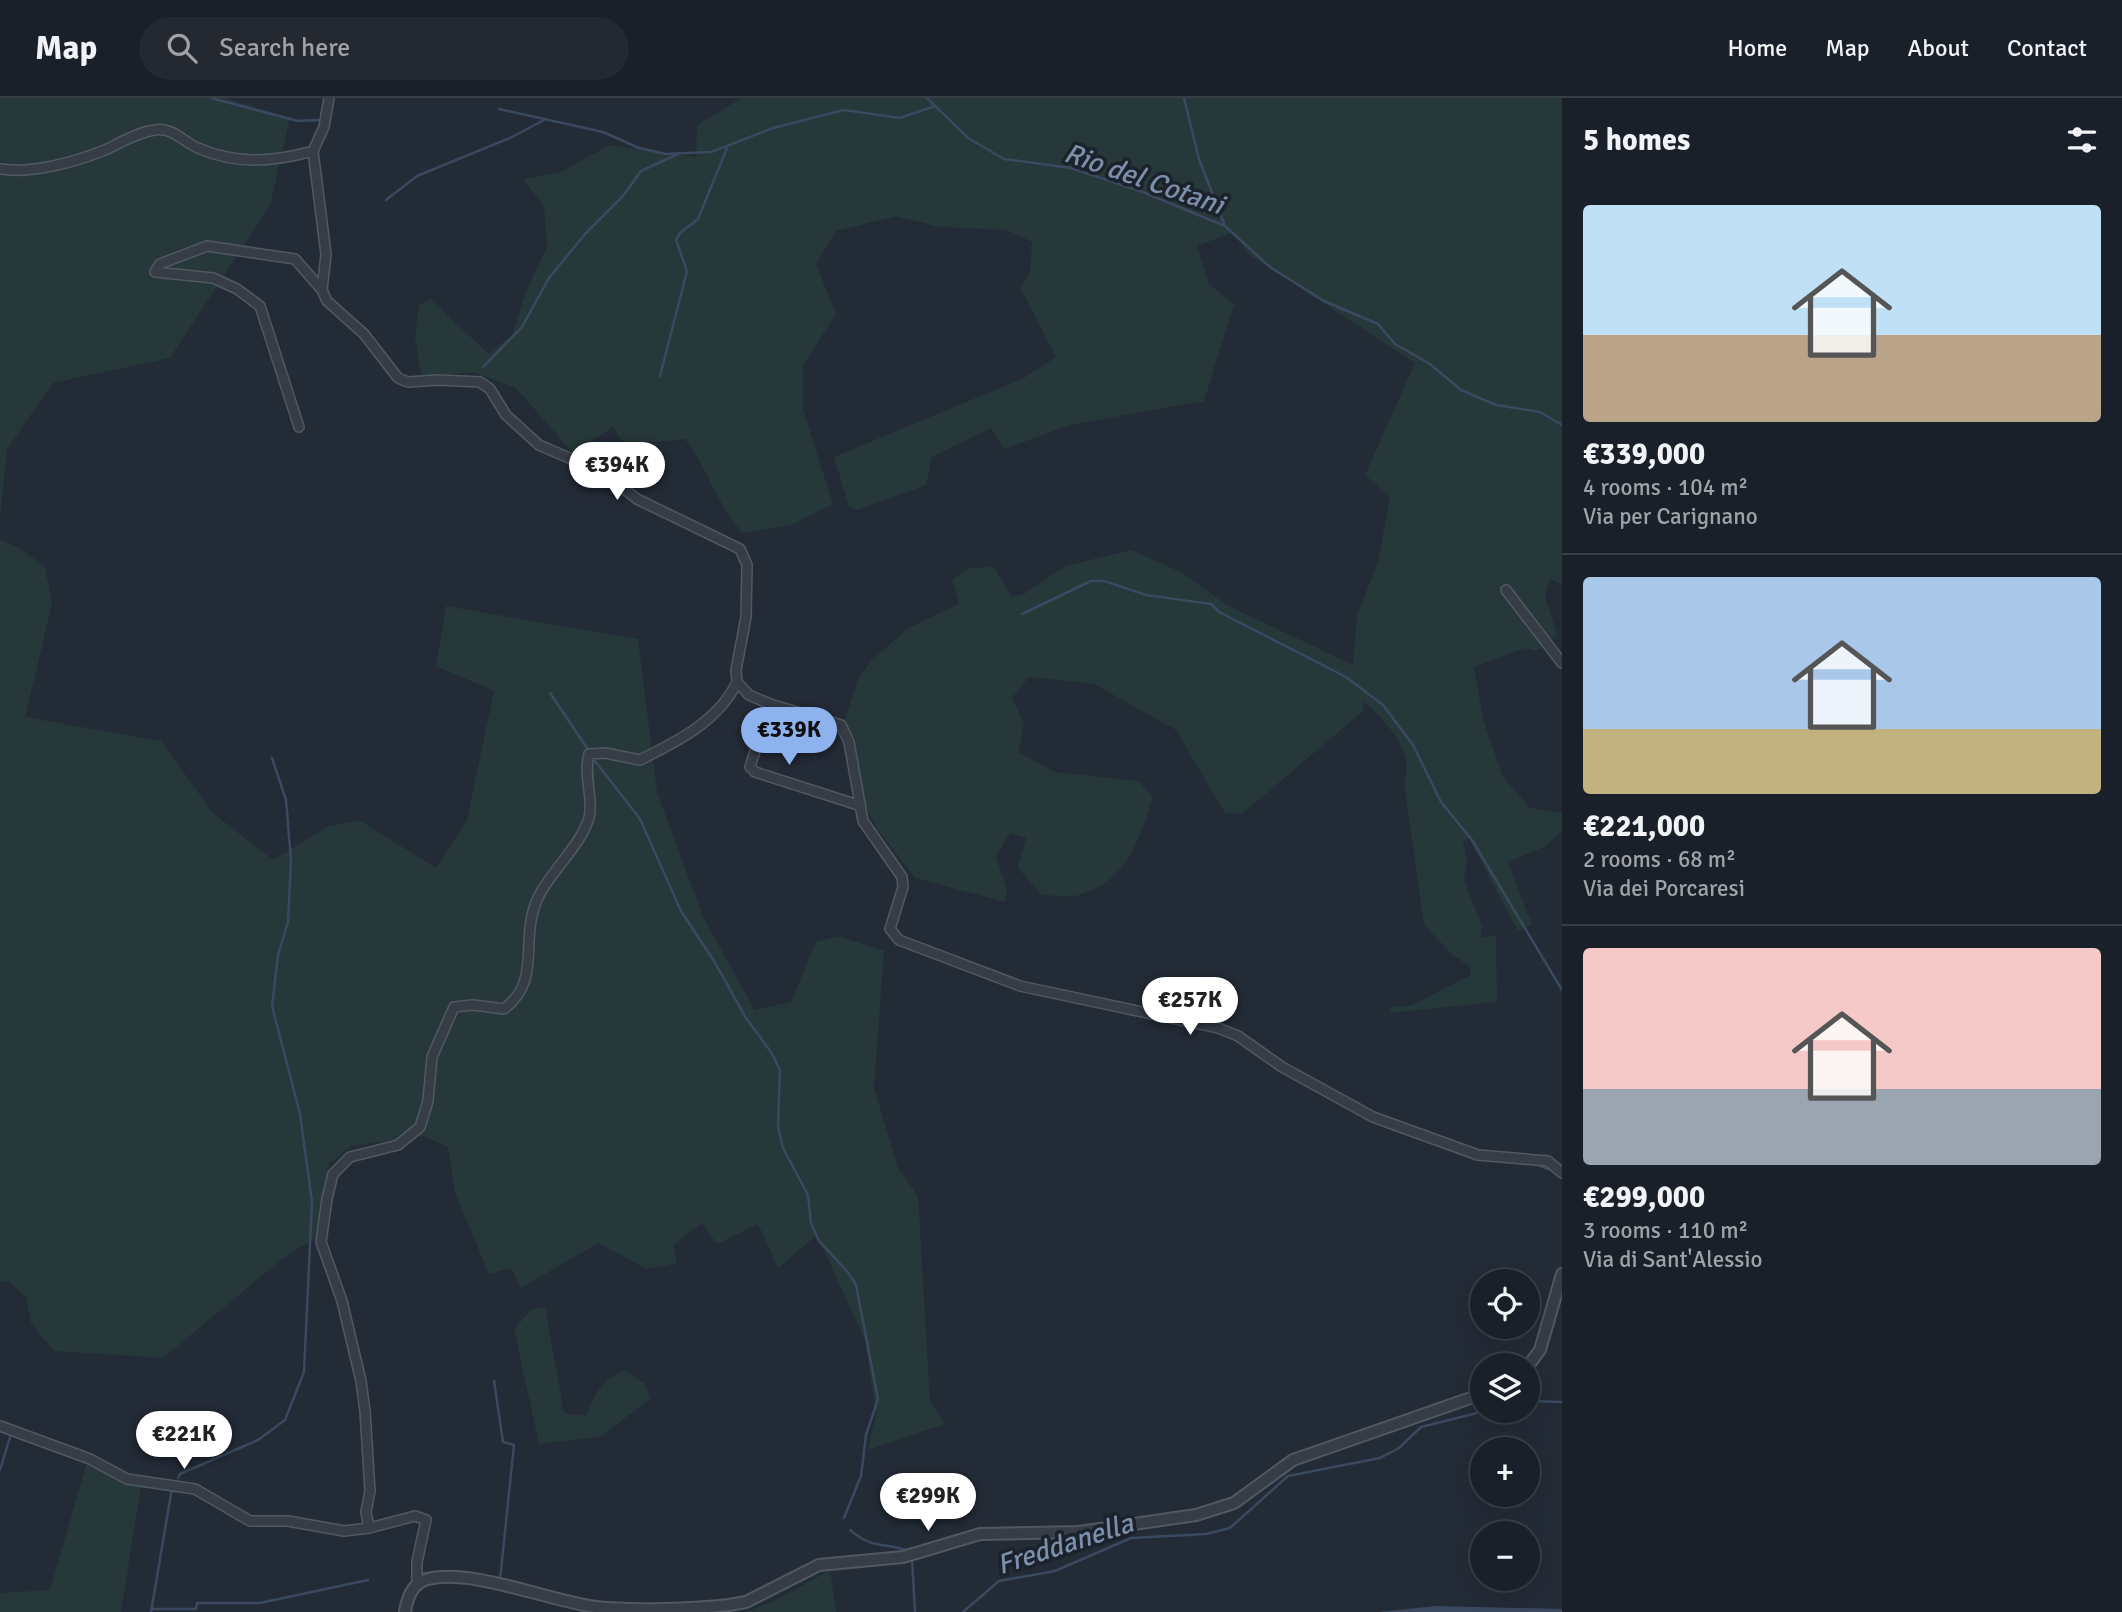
<!DOCTYPE html>
<html lang="en">
<head>
<meta charset="utf-8">
<style>
  :root { --surface:#1a2029; --page:#232831; --text:#f1f3f6; --muted:#9fa3a8; --line:#383e46; --accent:#8db2ed }
  body { margin:0; font-family:Signika,sans-serif; background:var(--page); color:var(--text); height:100vh; display:flex; flex-direction:column; font-size:26px; white-space:nowrap }
  * { box-sizing:border-box; margin:0 }
  p { font-size:23px; color:var(--muted) }
  .icon { flex:none; width:38px; height:38px; fill:none; stroke:currentColor; stroke-width:2; stroke-linecap:round; stroke-linejoin:round }
  .map { position:relative; flex:1; overflow:hidden }
  .drawer { display:flex; flex-direction:column; background:var(--surface); width:560px }
  .drawer>* { flex:none }
  .tools { position:absolute; left:1470px; top:1171px; display:grid; gap:14px }
  .tools a { display:grid; place-items:center; width:70px; height:70px; border-radius:50%; background:var(--surface); box-shadow:0 7px 28px #0002,0 0 0 2px var(--line); font-size:35px }
  .price { position:absolute; translate:-50% -60px; padding:0 16px; border-radius:24px; background:#fff; color:#222; font-size:23px; line-height:46px; filter:drop-shadow(0 2px 4px #0008) }
  .price::after { content:''; position:absolute; left:50%; top:42px; width:21px; height:16px; margin-left:-10px; background:inherit; clip-path:polygon(0 0,100% 0,50% 100%) }
  .price.current { background:var(--accent); color:#111 }
  ul { padding:0; list-style:none }
  li { display:grid; align-content:center; gap:14px; height:371px; padding:0 21px }
  li+li { border-top:2px solid var(--line) }
  li span { display:grid; place-items:center; height:217px; border-radius:7px; color:#555 }
  li>.icon { margin-inline-start:auto }
  span .icon { width:126px; height:126px; fill:#fffc; stroke-width:1 }
  li b { font-size:30px }
  h2 { display:flex; justify-content:space-between; align-items:center; height:84px; padding:0 21px; font-size:30px }
  header { display:flex; align-items:center; gap:42px; box-sizing:border-box; height:98px; padding:0 35px; background:var(--surface); border-bottom:2px solid var(--line) }
  header strong { font-size:33px }
  nav { display:flex; gap:38px; margin-inline-start:auto; font-size:24px }
  .search { width:490px; height:63px; background:var(--page); display:flex; align-items:center; gap:18px; box-sizing:border-box; padding:0 24px; border-radius:38px; color:var(--muted); font-size:26px }
  main { display:flex; flex:1; min-height:0 }
  .map>svg:first-child { display:block }
  .green { fill:#263839 }
  .water { fill:#3a495f }
  .lines { fill:none; stroke-linecap:round; stroke-linejoin:round }
  .stream { stroke:#3a495f; stroke-width:2.5 }
  .minor-casing { stroke:#515862; stroke-width:12 }
  .tertiary-casing { stroke:#515862; stroke-width:14 }
  .minor { stroke:#363d47; stroke-width:9 }
  .tertiary { stroke:#363d47; stroke-width:10 }
  .labels { text-anchor:middle; dominant-baseline:central; stroke-width:7; stroke-linejoin:round; paint-order:stroke }
  .water-label { font-size:28px; font-style:italic; fill:#7c8faa; stroke:#1c222c }
</style>
</head>
<body>
<header>
<strong>Map</strong>
<div class="search"><svg class="icon" aria-label="search" viewBox="0 0 24 24"><circle cx="10" cy="10" r="6"/><path d="M15 15l6 6"/></svg>Search here</div>
<nav><a>Home</a><a>Map</a><a>About</a><a>Contact</a></nav>
</header>
<main>
<div class="map">
<svg width="1562" height="1514" viewBox="0 0 1562 1514">
  <rect width="100%" height="100%" fill="#232b37"/>
  <g class="green">
    <polygon points="0,0 225,0 290,20 270,107 170,260 53,285 7,351 0,422"/>
    <path d="M742,0H1562V486L1550,481L1545,498L1557,537L1537,553L1525,550L1474,569L1483,621L1503,679L1530,710L1562,715V733L1546,748L1508,764L1532,827L1518,833L1469,741L1463,743L1467,764L1464,782L1482,829L1480,840L1496,837L1497,904L1390,915L1391,909L1412,907L1471,877L1469,868L1453,857L1424,827L1404,686C1415,651 1387,626 1364,603L1363,613L1242,716L1225,715L1176,632L1094,586L1029,579L1012,600L1024,626L1018,654L1055,674L1138,683L1153,698C1140,742 1127,783 1079,797C1069,800 1053,797 1042,797L1018,770L1026,740L1010,735L996,758L1007,792L1005,804L915,780L877,731L864,704L856,649L845,622L857,583L872,562L908,530L959,506L952,482L969,470L994,469L1012,499L1024,496L1065,468L1131,452L1181,474L1227,507L1353,567L1357,517L1378,464L1390,399L1365,377L1415,265L1248,156L1234,134L1197,148L1209,186L1234,206L1204,303L1070,327L1004,351L991,330L932,359L926,387L857,412L849,409L834,359L1024,280L1056,259L1021,191L1030,173L1032,144L1007,132L940,129L896,118L836,133L816,166L836,216L803,267V312L833,406L791,427L743,435C718,410 709,372 685,341L625,347L613,329L573,355L516,290L475,275L421,277L415,239L419,207L430,201L489,256L513,236L526,193L547,149L544,108L523,81L561,74L609,47L696,59L697,27Z"/>
    <polygon points="0,442 18,449 45,469 52,506 25,619 161,643 213,715 273,762 329,728 359,722 436,770 467,722 494,593 436,568 446,508 638,541 657,694 703,819 755,912 791,904 816,844 838,838 884,853 874,989 897,1068 918,1098 930,1303 945,1326 868,1352 876,1315 865,1242 817,1137 778,1170 758,1126 717,1146 702,1125 673,1147 677,1165 647,1171 598,1145 521,1190 511,1170 489,1176 455,1095 448,1049 424,1038 351,1048 329,1066 315,1140 282,1161 163,1260 54,1253 31,1225 26,1199 8,1183 0,1184"/>
    <path d="M545,1209L564,1315L586,1318C594,1296 602,1282 625,1272L645,1286L650,1301L600,1339L539,1346L514,1231L532,1211Z"/>
    <polygon points="87,1365 121,1384 141,1388 121,1514 0,1514 0,1495 50,1492"/>
    <polygon points="830,1472 836,1514 746,1514 774,1503"/>
  </g>
  <polygon class="water" points="1436,1508 1562,1511 1562,1514 1378,1514"/>
  <g class="lines">
    <g class="stream">
      <polyline points="211,0 298,23 318,22"/>
      <polyline points="927,0 968,40 1004,61 1071,70 1143,94 1225,128 1270,169 1324,203 1378,226 1395,246 1430,266 1461,292 1496,307 1540,314 1562,327"/>
      <polyline points="1184,0 1199,61 1225,128"/>
      <polyline points="499,11 603,34 639,50 666,56 711,54 773,30 844,12 900,20 935,8"/>
      <polyline points="386,102 417,78 510,40 546,21"/>
      <polyline points="483,269 522,229 549,180 585,136 623,98 641,73 678,56"/>
      <polyline points="660,278 687,173 676,142 680,135 698,121 727,50"/>
      <polyline points="1022,516 1091,483 1104,483 1146,497 1211,506 1219,514 1346,579 1383,607 1413,647 1441,704 1472,742 1562,892"/>
      <polyline points="550,595 589,653"/>
      <polyline points="595,663 640,721 681,813 714,863 746,920 771,954 780,972 778,1029 783,1050 808,1097 811,1125 819,1143 847,1173 856,1187 878,1301 866,1337 861,1378 844,1420"/>
      <polyline points="1392,1031 1478,1061"/>
      <polyline points="1533,1065 1553,1073"/>
      <polyline points="494,1283 503,1344 514,1347 500,1482"/>
      <polyline points="1528,1303 1562,1304"/>
      <polyline points="0,1372 11,1336"/>
      <polyline points="178,1380 180,1376 258,1342 285,1322 304,1274 312,1104 300,1016 272,908 278,857 288,824 291,762 286,702 272,660"/>
      <path d="M850,1432C875,1453 884,1443 908,1453"/>
      <polyline points="912,1460 915,1514"/>
      <polyline points="420,1475 438,1475"/>
      <polyline points="152,1511 196,1511 197,1505 260,1505 368,1482"/>
      <polyline points="151,1514 172,1390"/>
      <polyline points="963,1514 999,1483 1055,1473 1131,1440 1206,1436 1230,1430 1288,1378 1380,1360 1399,1350 1421,1329 1489,1312"/>
    </g>
    <g class="minor-casing">
      <g id="minor">
        <polyline points="313,53 326,156 322,192 327,203 364,236 398,280 408,284 438,282 480,284 490,291 506,317 539,347 604,375 637,401 740,451 747,467 746,519 736,572 737,584 749,597 770,606 841,627 849,644 863,723 902,779 903,789 890,831 899,842 1020,888 1218,930 1238,938 1282,969 1373,1019 1478,1057 1548,1063 1562,1075"/>
        <path d="M0,71C32,76 75,64 105,52C120,45 138,34 155,32C173,29 183,44 198,50C237,67 273,64 313,53L324,29L329,0"/>
        <polyline points="299,329 260,208 237,191 213,180 155,174 160,166 207,148 295,161 322,192"/>
        <polyline points="1506,492 1562,565"/>
        <polyline points="770,606 750,669 755,674 858,707"/>
        <polyline points="0,1328 90,1361 127,1381 195,1391 250,1423 288,1423 344,1433 369,1430"/>
        <path d="M417,1486V1464L426,1422L415,1418L369,1430L366,1414L370,1393L365,1313L361,1283L342,1203L321,1144L327,1101L333,1076L350,1059L398,1047L420,1029L428,1003L432,959L454,909L473,907L504,911C541,883 521,846 535,807C545,778 580,750 589,720C594,702 583,678 589,656L605,655L640,662C676,644 719,623 737,584"/>
      </g>
    </g>
    <g class="tertiary-casing">
      <g id="tertiary">
        <polyline points="1528,1268 1540,1252 1562,1176"/>
        <path d="M405,1514C407,1500 412,1485 428,1481C472,1470 549,1503 596,1509C631,1513 694,1511 729,1507L746,1504L819,1467L903,1459L980,1436L1079,1434L1196,1417L1234,1405L1293,1362L1482,1296"/>
      </g>
    </g>
    <use href="#minor" class="minor"/>
    <use href="#tertiary" class="tertiary"/>
  </g>
  <g class="labels">
    <g class="water-label">
      <text transform="translate(1144 81) rotate(19)">Rio del Cotani</text>
      <text transform="translate(1065 1446) rotate(-18)">Freddanella</text>
    </g>
  </g>
</svg>
<div class="tools">
<a><svg class="icon" aria-label="locate" viewBox="0 0 24 24"><circle cx="12" cy="12" r="6"/><path d="M12 2v4M12 18v4M2 12h4M18 12h4"/></svg></a>
<a><svg class="icon" aria-label="layers" viewBox="0 0 24 24"><path d="M12 4l9 5-9 5-9-5zM3 14l9 5 9-5"/></svg></a>
<a>+</a>
<a>−</a>
</div>
<b class="price" style="left:617px;top:404px">€394K</b>
<b class="price current" style="left:789px;top:669px">€339K</b>
<b class="price" style="left:1190px;top:939px">€257K</b>
<b class="price" style="left:184px;top:1373px">€221K</b>
<b class="price" style="left:928px;top:1435px">€299K</b>
</div>
<section class="drawer">
<h2>5 homes<svg class="icon" aria-label="filters" viewBox="0 0 24 24"><path d="M4 7h16M4 17h16"/><circle cx="9" cy="7" r="2"/><circle cx="15" cy="17" r="2"/></svg></h2>
<ul>
<li><span style="background:linear-gradient(#bfe0f5 60%,#b9a48a 0)"><svg class="icon" aria-label="home" viewBox="0 0 24 24"><path d="M3 11l9-7 9 7M6 9v11h12V9"/></svg></span><div><b>€339,000</b><p>4 rooms · 104 m²</p><p>Via per Carignano</p></div></li>
<li><span style="background:linear-gradient(#a9c7e8 70%,#c2b280 0)"><svg class="icon" aria-label="home" viewBox="0 0 24 24"><path d="M3 11l9-7 9 7M6 9v11h12V9"/></svg></span><div><b>€221,000</b><p>2 rooms · 68 m²</p><p>Via dei Porcaresi</p></div></li>
<li><span style="background:linear-gradient(#f6c9c9 65%,#9aa5b1 0)"><svg class="icon" aria-label="home" viewBox="0 0 24 24"><path d="M3 11l9-7 9 7M6 9v11h12V9"/></svg></span><div><b>€299,000</b><p>3 rooms · 110 m²</p><p>Via di Sant'Alessio</p></div></li>
</ul>
</section>
</main>
</body>
</html>
